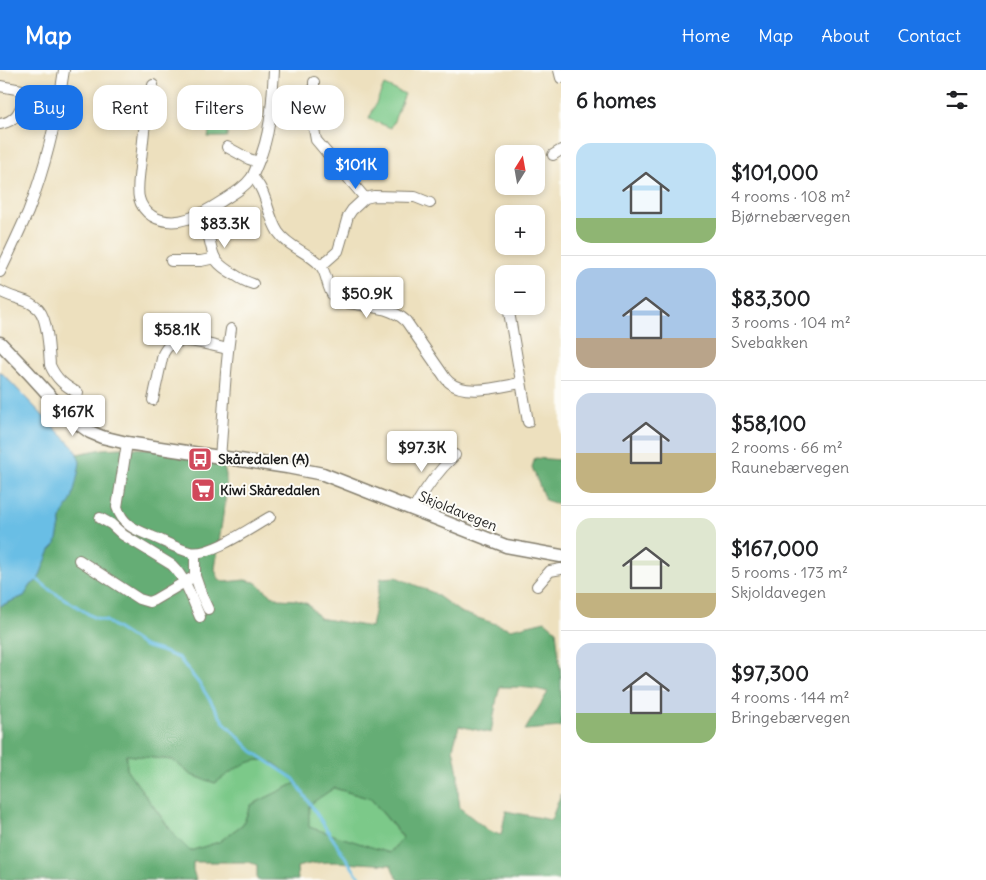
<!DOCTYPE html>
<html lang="en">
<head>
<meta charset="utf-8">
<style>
  :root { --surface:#fff; --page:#f6f6f6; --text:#202124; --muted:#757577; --line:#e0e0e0; --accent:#1a73e8 }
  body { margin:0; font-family:Delius,sans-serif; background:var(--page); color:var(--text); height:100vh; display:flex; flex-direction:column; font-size:19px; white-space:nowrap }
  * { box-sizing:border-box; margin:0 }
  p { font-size:16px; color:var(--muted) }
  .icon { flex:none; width:28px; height:28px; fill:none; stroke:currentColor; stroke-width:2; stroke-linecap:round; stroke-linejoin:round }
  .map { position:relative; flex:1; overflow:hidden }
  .details { display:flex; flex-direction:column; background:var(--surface); width:425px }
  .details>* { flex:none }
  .guide { position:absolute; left:15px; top:15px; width:470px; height:45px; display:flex; gap:10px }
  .needle { width:32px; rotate:11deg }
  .fabs { position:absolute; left:495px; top:75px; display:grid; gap:10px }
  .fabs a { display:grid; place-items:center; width:50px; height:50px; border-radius:10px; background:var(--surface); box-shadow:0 2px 8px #0003; font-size:25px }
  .price { position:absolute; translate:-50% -42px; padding:0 11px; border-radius:5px; background:#fff; color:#222; font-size:16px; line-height:32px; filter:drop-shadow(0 1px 2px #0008) }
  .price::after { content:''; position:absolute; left:50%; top:30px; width:15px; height:11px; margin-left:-8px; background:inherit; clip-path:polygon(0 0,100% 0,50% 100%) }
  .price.current { background:var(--accent); color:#fff }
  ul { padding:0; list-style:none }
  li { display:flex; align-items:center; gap:15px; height:125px; padding:0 15px }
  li+li { border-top:1px solid var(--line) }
  li span { display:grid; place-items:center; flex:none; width:140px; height:100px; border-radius:15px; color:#555 }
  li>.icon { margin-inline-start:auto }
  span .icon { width:60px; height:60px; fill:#fffc; stroke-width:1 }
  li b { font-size:21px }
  h2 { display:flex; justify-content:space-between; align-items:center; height:60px; padding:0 15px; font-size:21px }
  .chip { padding:0 18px; border-radius:15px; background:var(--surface); box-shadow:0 2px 8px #0003; font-size:18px; line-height:45px }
  .chip.current { background:var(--accent); color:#fff }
  header { display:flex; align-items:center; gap:30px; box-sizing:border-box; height:70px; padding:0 25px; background:var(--accent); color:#fff }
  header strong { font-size:24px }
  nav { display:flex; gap:28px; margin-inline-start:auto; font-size:18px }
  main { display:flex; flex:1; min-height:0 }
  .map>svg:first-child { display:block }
  .green { fill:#7cc989; stroke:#4c7252 }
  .forest { fill:#65ad75; stroke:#406448; fill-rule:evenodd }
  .water { fill:#69bee5; stroke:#426d80 }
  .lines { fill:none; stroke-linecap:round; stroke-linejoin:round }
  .stream { stroke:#69bee5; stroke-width:3 }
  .minor-casing { stroke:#847e6d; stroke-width:12 }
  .major-casing { stroke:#847e6d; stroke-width:15 }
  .minor { stroke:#fff; stroke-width:10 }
  .major { stroke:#fff; stroke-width:12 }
  .labels { text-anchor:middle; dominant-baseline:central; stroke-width:4; stroke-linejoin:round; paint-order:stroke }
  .poi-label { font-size:14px; font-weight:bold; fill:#1c1c1c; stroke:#fdfcf7; text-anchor:start }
  .street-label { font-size:14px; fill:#1c1c1c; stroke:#fdfcf7 }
</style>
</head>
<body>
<header>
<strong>Map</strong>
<nav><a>Home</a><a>Map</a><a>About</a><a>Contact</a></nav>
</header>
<main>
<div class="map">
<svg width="561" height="810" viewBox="0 0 561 810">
  <rect width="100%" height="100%" fill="#fdfcf7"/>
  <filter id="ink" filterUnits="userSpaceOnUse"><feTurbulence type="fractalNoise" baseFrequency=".02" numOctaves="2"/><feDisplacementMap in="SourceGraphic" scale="10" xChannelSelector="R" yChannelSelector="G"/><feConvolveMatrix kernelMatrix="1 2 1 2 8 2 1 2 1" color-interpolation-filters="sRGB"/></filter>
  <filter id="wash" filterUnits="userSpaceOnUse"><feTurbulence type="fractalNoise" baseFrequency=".0096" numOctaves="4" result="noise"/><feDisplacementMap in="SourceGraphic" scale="20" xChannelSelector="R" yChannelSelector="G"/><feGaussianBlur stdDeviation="1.12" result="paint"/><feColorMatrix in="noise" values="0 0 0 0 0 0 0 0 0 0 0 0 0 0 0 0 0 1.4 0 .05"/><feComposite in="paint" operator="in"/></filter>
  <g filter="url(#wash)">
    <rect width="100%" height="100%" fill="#ede0be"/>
    <g class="green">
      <polygon points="384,15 405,24 391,58 369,49"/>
      <polygon points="213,43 227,44 227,67 208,67"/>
      <path d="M126,685L173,690L191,705L215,713C232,701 254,682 275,694C283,698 290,707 296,713L251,735L243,754L219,772L190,781L175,766L127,700Z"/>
      <polygon points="334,718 371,729 403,768 389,783 308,757 309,734"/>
    </g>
    <g class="forest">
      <path d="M121,378L167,379L217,386L223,395L226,404V425L215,499L218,508L224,512L245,510L255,512L270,524L279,529L296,530L308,534L319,548L371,557L381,508L396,507L434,523L460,542L511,559L545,551L556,560L561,607V657L525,660L548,622C532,617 516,617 500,617L497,628L491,663L459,656L453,678L458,703V722L460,738L489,761L501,765L506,741L551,750L561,724V810H399L395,805L391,795L359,793L358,794C337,791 317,791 297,797L298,810H257V795L249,792H193V800L196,810H0V536L24,526L31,515L37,510L50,480L56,474L62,445L80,392L77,384L103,379ZM126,685L173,690L191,705L215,713C233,701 254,682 275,694C283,698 289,707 296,713L251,735L243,754L219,772L190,781L175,766L127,700ZM334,718L371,729L403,767L390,783L309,757V735Z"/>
      <polygon points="535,388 561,390 561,435 545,430 532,397"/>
    </g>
    <polygon class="water" points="0,301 75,379 80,392 78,404 72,429 62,445 56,474 50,480 38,510 31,515 24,526 0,536"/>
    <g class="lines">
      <polyline class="stream" points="38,510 50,520 73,534 93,547 106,551 144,576 161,581 179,588 201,616 223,651 252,681 294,709 333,769 356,803 363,810"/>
    </g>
  </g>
  <g filter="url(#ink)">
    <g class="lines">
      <g class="minor-casing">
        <g id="minor">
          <polyline points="559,0 561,8"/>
          <polyline points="314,12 314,59 316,70 365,128"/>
          <path d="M153,15C151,28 147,40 145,53C143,68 142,83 140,98C139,108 137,119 139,128C141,136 146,142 152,146C176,160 202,144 222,131C233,124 244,118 252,107C254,103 256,98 258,93C271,64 272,32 274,0"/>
          <polyline points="0,16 60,27"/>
          <path d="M0,54C19,51 21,37 27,21"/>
          <polyline points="227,77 249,89 258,92"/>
          <polyline points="553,85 561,80"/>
          <path d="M252,107C267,120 267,145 278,162C288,177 308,182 320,195C328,204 326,218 334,227C340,233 348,233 355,234C373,237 392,238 406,251L444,306C445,308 447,310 449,312C465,327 502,316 521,313"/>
          <path d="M204,143C207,155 210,180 216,190C221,197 228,201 235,205C241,209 246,212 253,214"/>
          <polyline points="171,191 201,191 215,188"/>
          <polyline points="321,196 338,181 341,171 348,146 352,140 365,128 374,126 415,127 430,133"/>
          <path d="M0,202C10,182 19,162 28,142C46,96 57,48 64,0"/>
          <path d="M0,221C9,227 20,228 30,233C33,235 37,237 39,240C48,250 49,281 50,295C56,309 65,316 78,323"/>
          <polyline points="509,242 528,352"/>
          <path d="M153,330L163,284C165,280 167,277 171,274C183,266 213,276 228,279"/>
          <path d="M127,373L117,437C123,455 134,459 151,466C164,471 177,479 190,482C210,487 252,457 270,447"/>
          <path d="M220,387C224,345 224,302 231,259"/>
          <path d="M413,440C424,420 438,401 455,385"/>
          <path d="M100,448L111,454L123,465L172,495C186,509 192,529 200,547"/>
          <polyline points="195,483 195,506 202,526 208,539"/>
          <polyline points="79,490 139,529 149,532 154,530 195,506"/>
          <polyline points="537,516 550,501 561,499"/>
        </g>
      </g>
      <g class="major-casing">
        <polyline id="major" points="0,273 28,302 69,347 90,362 102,367 127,373 287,397 323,404 506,476 561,486"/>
      </g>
      <use href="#minor" class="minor"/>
      <use href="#major" class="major"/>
    </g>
  </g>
  <defs>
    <g id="bus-square" transform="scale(1.25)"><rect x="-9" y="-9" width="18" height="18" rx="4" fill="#d1495b" stroke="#fdfcf7"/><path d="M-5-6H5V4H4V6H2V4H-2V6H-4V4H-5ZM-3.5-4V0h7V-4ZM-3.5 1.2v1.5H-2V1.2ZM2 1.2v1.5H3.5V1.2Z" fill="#fff"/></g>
    <g id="supermarket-square" transform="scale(1.25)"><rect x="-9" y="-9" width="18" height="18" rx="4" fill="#d1495b" stroke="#fdfcf7"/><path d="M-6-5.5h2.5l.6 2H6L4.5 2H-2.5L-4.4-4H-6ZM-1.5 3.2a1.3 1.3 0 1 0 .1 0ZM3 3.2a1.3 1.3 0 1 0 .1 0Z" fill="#fff"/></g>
  </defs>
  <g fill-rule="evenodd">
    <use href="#bus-square" x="200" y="389"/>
    <use href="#supermarket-square" x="203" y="420"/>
  </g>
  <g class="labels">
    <g class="poi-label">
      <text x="218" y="389">Skåredalen (A)</text>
      <text x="220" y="420">Kiwi Skåredalen</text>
    </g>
    <g class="street-label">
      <text transform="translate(458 441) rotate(22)">Skjoldavegen</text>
    </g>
  </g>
</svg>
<div class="fabs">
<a><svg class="needle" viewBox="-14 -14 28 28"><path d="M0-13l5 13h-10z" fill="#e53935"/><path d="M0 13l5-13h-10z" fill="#757577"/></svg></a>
<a>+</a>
<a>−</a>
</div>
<b class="price current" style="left:356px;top:120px">$101K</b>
<b class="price" style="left:225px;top:179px">$83.3K</b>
<b class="price" style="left:367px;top:249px">$50.9K</b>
<b class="price" style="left:177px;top:285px">$58.1K</b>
<b class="price" style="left:73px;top:367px">$167K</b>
<b class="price" style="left:422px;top:403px">$97.3K</b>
<div class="guide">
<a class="chip current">Buy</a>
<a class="chip">Rent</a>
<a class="chip">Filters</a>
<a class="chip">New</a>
</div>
</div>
<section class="details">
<h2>6 homes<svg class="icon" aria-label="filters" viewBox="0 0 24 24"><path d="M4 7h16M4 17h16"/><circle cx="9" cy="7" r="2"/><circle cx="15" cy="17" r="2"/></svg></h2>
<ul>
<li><span style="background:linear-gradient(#bfe0f5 75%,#8fb573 0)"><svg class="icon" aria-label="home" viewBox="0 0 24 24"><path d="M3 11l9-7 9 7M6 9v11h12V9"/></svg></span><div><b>$101,000</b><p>4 rooms · 108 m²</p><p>Bjørnebærvegen</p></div></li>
<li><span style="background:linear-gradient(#a9c7e8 70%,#b9a48a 0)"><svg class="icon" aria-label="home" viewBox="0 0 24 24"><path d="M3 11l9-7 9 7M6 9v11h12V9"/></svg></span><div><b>$83,300</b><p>3 rooms · 104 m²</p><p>Svebakken</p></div></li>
<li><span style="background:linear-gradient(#c9d6e8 60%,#c2b280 0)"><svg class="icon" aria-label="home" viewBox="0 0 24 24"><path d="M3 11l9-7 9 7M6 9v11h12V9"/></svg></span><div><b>$58,100</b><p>2 rooms · 66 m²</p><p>Raunebærvegen</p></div></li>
<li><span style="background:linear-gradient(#dfe7d0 75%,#c2b280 0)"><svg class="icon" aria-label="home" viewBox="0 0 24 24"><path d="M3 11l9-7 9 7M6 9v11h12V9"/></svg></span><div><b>$167,000</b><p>5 rooms · 173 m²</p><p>Skjoldavegen</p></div></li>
<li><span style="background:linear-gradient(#c9d6e8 70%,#8fb573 0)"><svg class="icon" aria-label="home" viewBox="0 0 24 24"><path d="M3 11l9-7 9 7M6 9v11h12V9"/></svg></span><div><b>$97,300</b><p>4 rooms · 144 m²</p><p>Bringebærvegen</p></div></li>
</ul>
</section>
</main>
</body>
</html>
